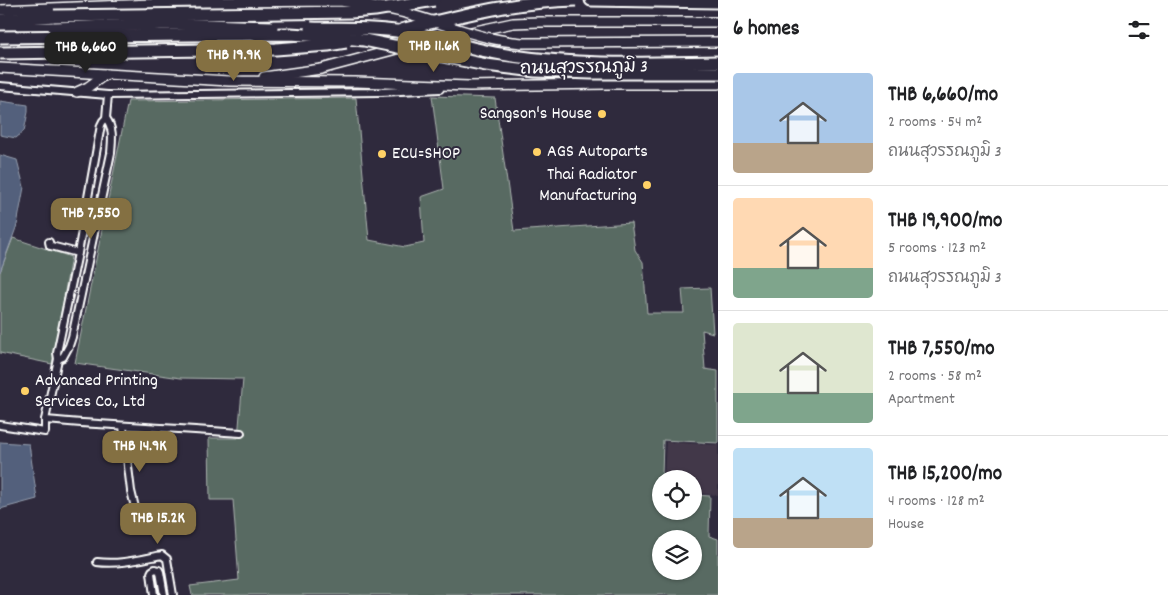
<!DOCTYPE html>
<html lang="en">
<head>
<meta charset="utf-8">
<style>
  :root { --surface:#fff; --page:#f2f2f2; --text:#202124; --muted:#757577; --line:#e0e0e0; --accent:#847042 }
  body { margin:0; font-family:Dekko,"Playpen Sans Thai",sans-serif; background:var(--page); color:var(--text); height:100vh; display:flex; flex-direction:column; font-size:19px; white-space:nowrap }
  * { box-sizing:border-box; margin:0 }
  p { font-size:16px; color:var(--muted) }
  .icon { flex:none; width:28px; height:28px; fill:none; stroke:currentColor; stroke-width:2; stroke-linecap:round; stroke-linejoin:round }
  .map { position:relative; flex:1; overflow:hidden }
  .side { display:flex; flex-direction:column; background:var(--surface); width:450px }
  .side>* { flex:none }
  .tools { position:absolute; left:652px; top:470px; display:grid; gap:10px }
  .tools a { display:grid; place-items:center; width:50px; height:50px; border-radius:50%; background:var(--surface); box-shadow:0 1px 4px #0004; font-size:25px }
  .price { position:absolute; translate:-50% -42px; padding:0 11px; border-radius:10px; background:var(--accent); color:#fff; font-size:16px; line-height:32px; filter:drop-shadow(0 1px 2px #0008) }
  .price::after { content:''; position:absolute; left:50%; top:30px; width:15px; height:11px; margin-left:-8px; background:inherit; clip-path:polygon(0 0,100% 0,50% 100%) }
  .price.current { background:#222; color:#fff }
  ul { padding:0; list-style:none }
  li { display:flex; align-items:center; gap:15px; height:125px; padding:0 15px }
  li+li { border-top:1px solid var(--line) }
  li span { display:grid; place-items:center; flex:none; width:140px; height:100px; border-radius:5px; color:#555 }
  li>.icon { margin-inline-start:auto }
  span .icon { width:60px; height:60px; fill:#fffc; stroke-width:1 }
  li b { font-size:21px }
  h2 { display:flex; justify-content:space-between; align-items:center; height:60px; padding:0 15px; font-size:21px }
  main { display:flex; flex:1; min-height:0 }
  .map>svg:first-child { display:block }
  .built { fill:#433848 }
  .green { fill:#586a62; stroke:#acb4b0; fill-rule:evenodd }
  .water { fill:#52607b; stroke:#97a0b0 }
  .lines { fill:none; stroke-linecap:round; stroke-linejoin:round }
  .minor-casing { stroke:#fff; stroke-width:10 }
  .secondary-casing { stroke:#fff; stroke-width:12 }
  .motorway-casing { stroke:#fff; stroke-width:15 }
  .minor { stroke:#2f2a3d; stroke-width:6 }
  .secondary { stroke:#2f2a3d; stroke-width:9 }
  .motorway { stroke:#2f2a3d; stroke-width:11 }
  .secondary-bridge-casing { stroke:#fff; stroke-width:12; stroke-linecap:butt }
  .motorway-bridge-casing { stroke:#fff; stroke-width:15; stroke-linecap:butt }
  .secondary-bridge { stroke:#2f2a3d; stroke-width:9 }
  .motorway-bridge { stroke:#2f2a3d; stroke-width:11 }
  .poi-dot { fill:#ffd166; stroke:#2f2a3d; stroke-width:2 }
  .labels { text-anchor:middle; dominant-baseline:central; stroke-width:4; stroke-linejoin:round; paint-order:stroke }
  .street-label { font-size:18px; fill:#fff; stroke:#2f2a3d }
  .poi-label { font-size:18px; fill:#fff; stroke:#2f2a3d; text-anchor:start }
</style>
</head>
<body>
<main>
<div class="map">
<svg width="718" height="595" viewBox="0 0 718 595">
  <rect width="100%" height="100%" fill="#2f2a3d"/>
  <filter id="ink" filterUnits="userSpaceOnUse"><feTurbulence type="fractalNoise" baseFrequency=".02" numOctaves="2"/><feDisplacementMap in="SourceGraphic" scale="10" xChannelSelector="R" yChannelSelector="G"/><feConvolveMatrix kernelMatrix="1 2 1 2 8 2 1 2 1" color-interpolation-filters="sRGB"/></filter>
  <g filter="url(#ink)">
    <polygon class="built" points="666,442 718,445 718,495 694,493 694,479 664,479"/>
    <g class="green">
      <path d="M432,96L495,98L514,231L631,223L635,250L643,262L647,313H684L682,289L710,288L713,333L702,330L705,369L718,371V443L663,440L661,511H694V495L710,496L709,536L718,539V595H192L190,586L239,580L233,500H210L209,438H238L243,379L181,378L75,363L128,101L356,98L369,240L405,247L424,243L421,197L444,189ZM661,539H694V571H661Z"/>
      <polygon points="13,238 71,257 52,364 0,353 0,272"/>
    </g>
    <g class="water">
      <polygon points="0,101 28,105 28,112 24,131 16,138 0,135"/>
      <polygon points="0,155 17,160 24,187 17,225 0,272"/>
      <polygon points="0,442 29,444 37,499 0,509"/>
    </g>
    <g class="lines">
      <g class="minor-casing">
        <g id="minor">
          <polyline points="0,86 108,95 381,92 440,89"/>
          <polyline points="49,242 50,246 51,246 78,253"/>
          <path d="M58,359L63,357L69,346L72,337L111,153C112,140 114,129 106,118"/>
          <path d="M45,420C110,426 176,428 241,433"/>
          <polyline points="0,425 45,432 45,420 58,359 57,353 78,253 101,125 103,121 106,118 108,95"/>
          <polyline points="123,426 131,491 139,524"/>
          <path d="M97,562C119,565 141,559 162,555L167,559L173,595"/>
          <polyline points="154,595 151,573 152,571 155,569 159,570 160,572 164,595"/>
        </g>
      </g>
      <g class="secondary-casing">
        <g id="secondary">
          <polyline points="0,10 203,2"/>
          <polyline points="0,68 229,81 356,82 469,86 608,84 718,84"/>
          <polyline points="264,77 321,69 419,43 513,23 539,22 718,22"/>
          <polyline points="77,92 88,87 106,74"/>
        </g>
      </g>
      <g class="motorway-casing">
        <g id="motorway">
          <polyline points="591,0 718,2"/>
          <polyline points="0,20 54,16"/>
          <polyline points="0,28 54,28"/>
        </g>
      </g>
      <use href="#minor" class="minor"/>
      <use href="#secondary" class="secondary"/>
      <use href="#motorway" class="motorway"/>
      <g class="secondary-bridge-casing">
        <path id="secondary-bridge" d="M203,2L340,1C362,4 384,7 405,13C435,21 465,33 495,39C504,41 513,42 522,43L718,42"/>
      </g>
      <g class="motorway-bridge-casing">
        <g id="motorway-bridge">
          <polyline points="54,16 351,12 375,10 434,0"/>
          <polyline points="54,28 168,24 272,27"/>
          <path d="M311,28C341,29 372,27 402,32C440,38 475,51 513,56C581,66 650,63 718,62"/>
          <path d="M401,30C458,16 516,1 576,0"/>
          <polyline points="0,37 290,34 322,36 364,40 486,65 535,71 591,73 718,73"/>
          <polyline points="0,53 276,49 328,45 346,42"/>
        </g>
      </g>
      <use href="#secondary-bridge" class="secondary-bridge"/>
      <use href="#motorway-bridge" class="motorway-bridge"/>
    </g>
  </g>
  <g class="poi-dot">
    <circle cx="602" cy="114" r="5"/>
    <circle cx="537" cy="152" r="5"/>
    <circle cx="382" cy="154" r="5"/>
    <circle cx="647" cy="185" r="5"/>
    <circle cx="25" cy="391" r="5"/>
  </g>
  <g class="labels">
    <g class="street-label">
      <text transform="translate(584 69) rotate(-1)">ถนนสุวรรณภูมิ 3</text>
    </g>
    <g class="poi-label">
      <text x="592" y="114" text-anchor="end">Sangson's House</text>
      <text x="547" y="152">AGS Autoparts</text>
      <text x="392" y="154">ECU=SHOP</text>
      <text x="637" y="175" text-anchor="end">Thai Radiator<tspan x="637" dy="21">Manufacturing</tspan></text>
      <text x="35" y="381">Advanced Printing<tspan x="35" dy="21">Services Co., Ltd</tspan></text>
    </g>
  </g>
</svg>
<div class="tools">
<a><svg class="icon" aria-label="locate" viewBox="0 0 24 24"><circle cx="12" cy="12" r="6"/><path d="M12 2v4M12 18v4M2 12h4M18 12h4"/></svg></a>
<a><svg class="icon" aria-label="layers" viewBox="0 0 24 24"><path d="M12 4l9 5-9 5-9-5zM3 14l9 5 9-5"/></svg></a>
</div>
<b class="price" style="left:434px;top:73px">THB 11.6K</b>
<b class="price current" style="left:86px;top:74px">THB 6,660</b>
<b class="price" style="left:234px;top:82px">THB 19.9K</b>
<b class="price" style="left:91px;top:240px">THB 7,550</b>
<b class="price" style="left:140px;top:473px">THB 14.9K</b>
<b class="price" style="left:158px;top:545px">THB 15.2K</b>
</div>
<section class="side">
<h2>6 homes<svg class="icon" aria-label="filters" viewBox="0 0 24 24"><path d="M4 7h16M4 17h16"/><circle cx="9" cy="7" r="2"/><circle cx="15" cy="17" r="2"/></svg></h2>
<ul>
<li><span style="background:linear-gradient(#a9c7e8 70%,#b9a48a 0)"><svg class="icon" aria-label="home" viewBox="0 0 24 24"><path d="M3 11l9-7 9 7M6 9v11h12V9"/></svg></span><div><b>THB 6,660/mo</b><p>2 rooms · 54 m²</p><p>ถนนสุวรรณภูมิ 3</p></div></li>
<li><span style="background:linear-gradient(#ffd9b3 70%,#7fa58c 0)"><svg class="icon" aria-label="home" viewBox="0 0 24 24"><path d="M3 11l9-7 9 7M6 9v11h12V9"/></svg></span><div><b>THB 19,900/mo</b><p>5 rooms · 123 m²</p><p>ถนนสุวรรณภูมิ 3</p></div></li>
<li><span style="background:linear-gradient(#dfe7d0 70%,#7fa58c 0)"><svg class="icon" aria-label="home" viewBox="0 0 24 24"><path d="M3 11l9-7 9 7M6 9v11h12V9"/></svg></span><div><b>THB 7,550/mo</b><p>2 rooms · 58 m²</p><p>Apartment</p></div></li>
<li><span style="background:linear-gradient(#bfe0f5 70%,#b9a48a 0)"><svg class="icon" aria-label="home" viewBox="0 0 24 24"><path d="M3 11l9-7 9 7M6 9v11h12V9"/></svg></span><div><b>THB 15,200/mo</b><p>4 rooms · 128 m²</p><p>House</p></div></li>
</ul>
</section>
</main>
</body>
</html>
